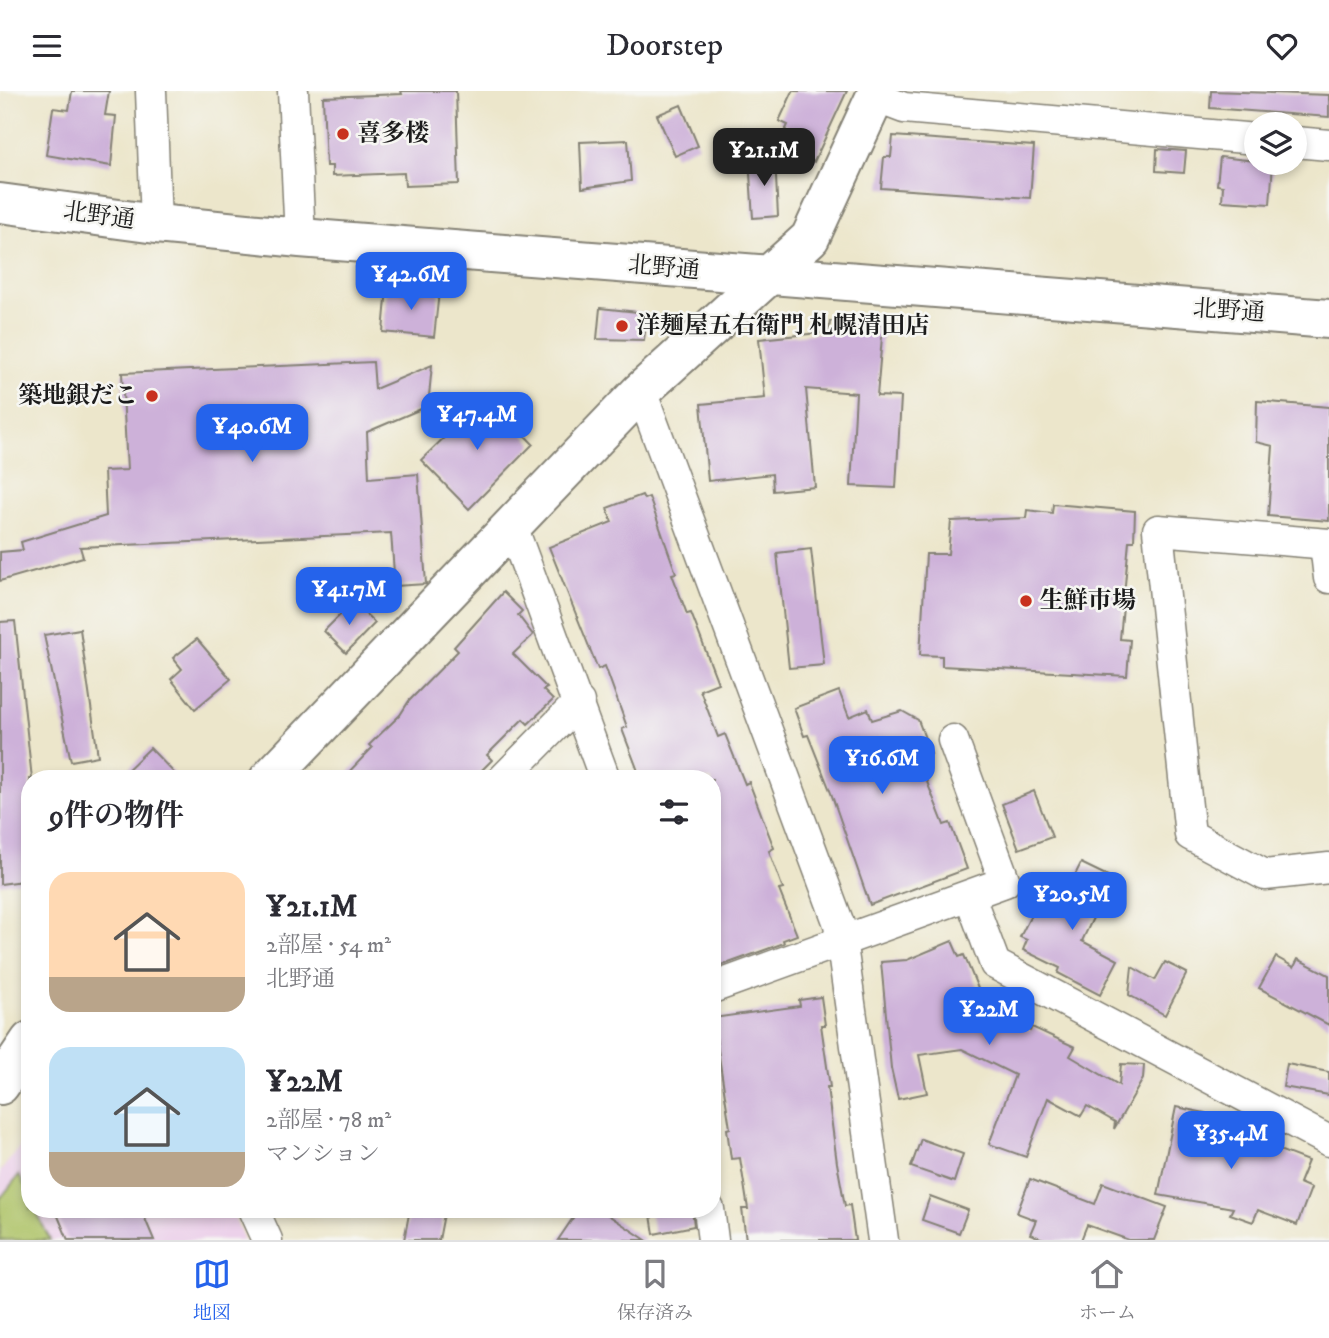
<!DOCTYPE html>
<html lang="ja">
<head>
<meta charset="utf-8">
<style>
  :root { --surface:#fff; --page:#f7f7f7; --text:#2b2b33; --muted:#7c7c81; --line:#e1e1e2; --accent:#2563eb }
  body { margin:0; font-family:"IM FELL DW Pica","Noto Serif JP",serif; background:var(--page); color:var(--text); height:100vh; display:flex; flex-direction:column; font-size:26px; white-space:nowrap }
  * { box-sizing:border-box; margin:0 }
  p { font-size:23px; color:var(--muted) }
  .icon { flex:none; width:38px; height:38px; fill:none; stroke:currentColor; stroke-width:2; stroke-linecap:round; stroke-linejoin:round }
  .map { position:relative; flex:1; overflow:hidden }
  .side { position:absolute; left:21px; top:679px; width:700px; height:448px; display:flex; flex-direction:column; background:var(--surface); border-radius:28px; box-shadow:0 4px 10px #0003 }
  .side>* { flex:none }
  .tools { position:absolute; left:1244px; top:21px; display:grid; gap:14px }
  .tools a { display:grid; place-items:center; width:63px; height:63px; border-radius:50%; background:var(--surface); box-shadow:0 4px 10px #0003; font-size:35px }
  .price { position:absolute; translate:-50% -60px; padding:0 16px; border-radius:14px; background:var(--accent); color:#fff; font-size:23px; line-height:46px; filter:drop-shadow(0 2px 4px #0008) }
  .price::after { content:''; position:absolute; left:50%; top:42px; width:21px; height:16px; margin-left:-10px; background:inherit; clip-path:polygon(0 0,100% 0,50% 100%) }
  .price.on { background:#222; color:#fff }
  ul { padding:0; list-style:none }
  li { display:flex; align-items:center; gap:21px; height:175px; padding:0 28px }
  li span { display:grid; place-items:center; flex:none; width:196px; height:140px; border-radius:21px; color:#555 }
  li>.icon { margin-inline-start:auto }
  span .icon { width:84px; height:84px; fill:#fffc; stroke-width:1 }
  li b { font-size:30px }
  h2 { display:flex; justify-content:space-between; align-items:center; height:84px; padding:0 28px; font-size:30px }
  header { display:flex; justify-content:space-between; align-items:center; height:91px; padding:0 28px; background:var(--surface); font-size:32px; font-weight:600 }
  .tab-bar { display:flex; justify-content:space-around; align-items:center; height:98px; border-top:2px solid var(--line); background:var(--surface); font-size:19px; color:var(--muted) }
  .tab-bar a { display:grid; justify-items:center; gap:4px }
  .tab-bar .on { color:var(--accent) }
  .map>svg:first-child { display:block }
  .built { fill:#ecd1ea }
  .green { fill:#adc266; stroke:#646f41; stroke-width:2 }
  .building { fill:#cdb1d9 }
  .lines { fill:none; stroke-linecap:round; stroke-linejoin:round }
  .street-casing { stroke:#848174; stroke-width:33 }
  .secondary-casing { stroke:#848174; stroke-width:42 }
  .street { stroke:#fff; stroke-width:30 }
  .secondary { stroke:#fff; stroke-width:38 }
  .poi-dot { fill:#c8321e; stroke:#f6f6f2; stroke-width:2.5 }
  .labels { text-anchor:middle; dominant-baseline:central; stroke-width:5; stroke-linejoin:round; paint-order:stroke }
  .poi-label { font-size:24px; font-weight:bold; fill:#1c1c1c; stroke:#f6f6f2; text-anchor:start }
  .street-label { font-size:24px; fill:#1c1c1c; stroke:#f6f6f2 }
</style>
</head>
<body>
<header><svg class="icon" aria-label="menu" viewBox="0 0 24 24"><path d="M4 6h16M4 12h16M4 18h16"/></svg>Doorstep<svg class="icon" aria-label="heart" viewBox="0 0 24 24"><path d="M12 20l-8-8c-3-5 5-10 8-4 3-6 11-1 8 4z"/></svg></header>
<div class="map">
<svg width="1329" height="1149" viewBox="0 0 1329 1149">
  <rect width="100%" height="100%" fill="#f6f6f2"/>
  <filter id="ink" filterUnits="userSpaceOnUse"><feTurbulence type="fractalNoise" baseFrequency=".0143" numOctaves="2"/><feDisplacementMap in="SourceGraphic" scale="14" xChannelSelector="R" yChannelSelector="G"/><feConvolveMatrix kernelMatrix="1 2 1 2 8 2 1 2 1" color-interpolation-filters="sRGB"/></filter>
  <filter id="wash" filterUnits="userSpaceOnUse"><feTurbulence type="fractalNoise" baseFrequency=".00686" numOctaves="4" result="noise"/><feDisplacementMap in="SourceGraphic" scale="28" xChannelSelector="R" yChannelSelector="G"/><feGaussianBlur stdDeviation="1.57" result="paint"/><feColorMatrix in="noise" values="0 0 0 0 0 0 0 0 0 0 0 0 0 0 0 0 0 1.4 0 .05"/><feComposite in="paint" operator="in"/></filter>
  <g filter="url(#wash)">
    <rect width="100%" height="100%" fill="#ece6cb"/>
    <polygon class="built" points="30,1042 30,1118 231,1118 244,1149 0,1149 0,1081"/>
    <polygon class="green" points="19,1084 30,1106 30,1118 35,1118 50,1149 0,1149 0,1108"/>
    <g id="blocks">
      <g class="building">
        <polygon points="72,0 109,0 105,24 116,25 111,75 46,64 53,17 69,19"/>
        <polygon points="401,0 456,0 459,93 405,95 404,82 332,85 332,75 326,75 323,6 402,3"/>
        <polygon points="793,0 847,0 814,71 778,54 788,34 779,30"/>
        <polygon points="1211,0 1329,4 1329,26 1210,17"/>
        <polygon points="681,14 698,55 675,65 657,24"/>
        <polygon points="893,45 1034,55 1030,107 881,97 884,66 891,66"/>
        <polygon points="628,49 631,90 582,97 580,51"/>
        <polygon points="1157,58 1186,60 1184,82 1156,80"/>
        <polygon points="1220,66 1273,72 1270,113 1222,110 1223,95 1217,94"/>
        <polygon points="775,67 778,125 753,127 749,68"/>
        <polygon points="387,197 439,201 434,246 383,241"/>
        <polygon points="600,217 647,222 644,249 597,248"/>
        <polygon points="830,230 883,234 877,305 901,306 896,397 851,395 856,302 806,298 815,396 773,400 772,383 708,390 701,313 765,307 759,248 829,241"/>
        <polygon points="373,271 375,298 432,274 428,315 367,341 369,387 418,383 426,493 395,495 391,442 80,456 83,466 0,490 0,461 23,459 21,451 106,425 104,380 127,379 122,282"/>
        <polygon points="487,305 533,353 469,418 421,369"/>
        <polygon points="1257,310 1329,316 1329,430 1268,425 1273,355 1256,351"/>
        <polygon points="642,404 644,408 649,406 676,482 672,483 687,523 691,522 718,592 700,599 718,646 725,643 745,693 749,691 774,757 769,760 783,798 779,799 797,844 783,849 784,852 712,878 712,688 641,688 622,638 627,636 605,575 598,578 549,456 612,431 607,417"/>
        <polygon points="1053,413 1135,420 1134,450 1129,450 1120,548 1130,549 1127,585 942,575 942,565 920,564 926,463 948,463 951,430 1026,427 1027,419 1052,422"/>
        <polygon points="811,458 824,574 789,577 777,462"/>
        <polygon points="503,501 522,520 518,524 533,544 513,563 547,597 543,599 553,609 528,633 523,628 487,664 492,669 473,688 342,688 372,657 369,654 400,624 409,610 458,560 454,556"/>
        <polygon points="353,511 375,532 346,562 324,540"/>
        <polygon points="15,530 32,688 30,688 30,789 0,793 0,531"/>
        <polygon points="80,538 98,665 71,670 44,544"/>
        <polygon points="197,548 231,588 195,618 171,588 182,578 173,567"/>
        <polygon points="839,600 849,626 868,618 872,629 902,620 918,629 931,663 918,668 944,734 950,732 967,778 870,814 831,702 808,644 804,645 794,617"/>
        <polygon points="150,657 180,688 118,688"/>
        <polygon points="1034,700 1052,746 1019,758 1002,713"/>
        <polygon points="1081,772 1112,787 1082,850 1118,869 1100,904 1058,882 1060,877 1023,859 1027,849 1020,846 1039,808 1058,818"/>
        <polygon points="952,850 959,866 964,864 984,912 982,916 1030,940 1032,936 1075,956 1070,965 1119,994 1121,973 1144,974 1143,988 1114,1038 1115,1031 1087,1015 1081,1025 1048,1007 1026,1066 989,1053 1015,984 962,958 919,964 927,1002 898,1008 891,977 881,871 907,869"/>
        <polygon points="1276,866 1294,876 1298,868 1329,884 1329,934 1259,897"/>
        <polygon points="1165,871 1187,882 1165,924 1129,904 1132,876 1155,889"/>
        <polygon points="821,906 825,934 821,934 830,996 827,996 837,1072 845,1115 850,1114 855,1149 746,1149 742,1118 748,1118 740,1067 731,1068 727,1038 730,1037 713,927 800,915 799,909"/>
        <polygon points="1287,973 1329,981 1329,1004 1283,996"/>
        <polygon points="1176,1016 1205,1022 1203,1030 1308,1070 1299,1092 1311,1097 1297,1134 1258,1119 1253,1131 1230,1123 1233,1117 1158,1104"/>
        <polygon points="921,1048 963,1063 954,1091 911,1076"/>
        <polygon points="1030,1088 1095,1113 1103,1092 1167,1116 1154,1149 1129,1149 1087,1134 1081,1149 1046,1149 1030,1143 1036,1129 1017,1122"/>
        <polygon points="930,1105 968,1119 959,1142 922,1129"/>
        <polygon points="55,1118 141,1118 154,1149 68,1149"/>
        <polygon points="410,1118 445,1118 439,1149 404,1149"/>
        <polygon points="579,1118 599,1118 646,1149 558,1149"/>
        <polygon points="650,1118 692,1118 694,1135 654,1143"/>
      </g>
    </g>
  </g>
  <g filter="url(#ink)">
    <use href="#blocks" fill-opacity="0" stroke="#848174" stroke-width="2"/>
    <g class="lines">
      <g class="street-casing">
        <g id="street">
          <polyline points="151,0 156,133"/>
          <polyline points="293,0 300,147"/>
          <polyline points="875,6 904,17 1256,48"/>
          <polyline points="1295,51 1329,54"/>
          <polyline points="641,300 839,833 883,1149"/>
          <polyline points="512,435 605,688"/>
          <polyline points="1325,453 1329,487"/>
          <polyline points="1329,453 1158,439 1190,744 1265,784 1329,777"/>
          <polyline points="503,688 579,611"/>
          <polyline points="970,806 995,873 1329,1050"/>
          <polyline points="712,897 1005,791 953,649"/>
          <polyline points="253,1118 267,1149"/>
          <polyline points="709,1118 713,1149"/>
        </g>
      </g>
      <g class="secondary-casing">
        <g id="secondary">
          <polyline points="0,112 156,133 300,147 1329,228"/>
          <polyline points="269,688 641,300 810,147 878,0"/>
          <polyline points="0,994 30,950"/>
        </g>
      </g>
      <use href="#street" class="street"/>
      <use href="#secondary" class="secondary"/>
    </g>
  </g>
  <g class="poi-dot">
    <circle cx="343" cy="43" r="7"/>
    <circle cx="622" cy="235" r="7"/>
    <circle cx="152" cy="305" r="7"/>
    <circle cx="1026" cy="510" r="7"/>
  </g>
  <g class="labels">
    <g class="poi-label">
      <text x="357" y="43">喜多楼</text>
      <text x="636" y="235">洋麺屋五右衛門 札幌清田店</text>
      <text x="138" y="305" text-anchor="end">築地銀だこ</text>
      <text x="1040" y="510">生鮮市場</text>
    </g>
    <g class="street-label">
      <text transform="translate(99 125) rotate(8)">北野通</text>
      <text transform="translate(664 177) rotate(5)">北野通</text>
      <text transform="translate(1229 220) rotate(4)">北野通</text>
    </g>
  </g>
</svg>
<div class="tools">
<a><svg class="icon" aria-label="layers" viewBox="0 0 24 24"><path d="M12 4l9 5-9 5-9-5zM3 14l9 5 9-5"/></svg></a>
</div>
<b class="price on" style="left:764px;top:97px">¥21.1M</b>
<b class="price" style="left:411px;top:221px">¥42.6M</b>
<b class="price" style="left:477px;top:361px">¥47.4M</b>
<b class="price" style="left:252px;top:373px">¥40.6M</b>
<b class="price" style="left:349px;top:536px">¥41.7M</b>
<b class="price" style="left:882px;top:705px">¥16.6M</b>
<b class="price" style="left:1072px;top:841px">¥20.5M</b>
<b class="price" style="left:989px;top:956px">¥22M</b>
<b class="price" style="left:1231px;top:1080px">¥35.4M</b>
<section class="side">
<h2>9件の物件<svg class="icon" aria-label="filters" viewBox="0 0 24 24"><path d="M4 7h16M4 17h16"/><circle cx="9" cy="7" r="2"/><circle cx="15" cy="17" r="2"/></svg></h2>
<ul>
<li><span style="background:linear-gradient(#ffd9b3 75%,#b9a48a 0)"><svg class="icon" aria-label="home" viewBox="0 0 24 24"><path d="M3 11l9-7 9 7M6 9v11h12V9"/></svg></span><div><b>¥21.1M</b><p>2部屋 · 54 m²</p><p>北野通</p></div></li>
<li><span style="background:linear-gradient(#bfe0f5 75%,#b9a48a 0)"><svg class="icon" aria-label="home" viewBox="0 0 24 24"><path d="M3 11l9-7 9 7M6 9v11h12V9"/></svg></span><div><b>¥22M</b><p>2部屋 · 78 m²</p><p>マンション</p></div></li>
</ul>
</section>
</div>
<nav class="tab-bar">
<a class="on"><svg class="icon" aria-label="map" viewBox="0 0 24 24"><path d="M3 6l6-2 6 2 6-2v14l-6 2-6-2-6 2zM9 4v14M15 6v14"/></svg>地図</a>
<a><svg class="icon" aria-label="saved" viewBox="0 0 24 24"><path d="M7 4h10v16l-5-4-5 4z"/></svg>保存済み</a>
<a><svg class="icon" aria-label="home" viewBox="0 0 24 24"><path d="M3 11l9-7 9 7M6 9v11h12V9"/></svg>ホーム</a>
</nav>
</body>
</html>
